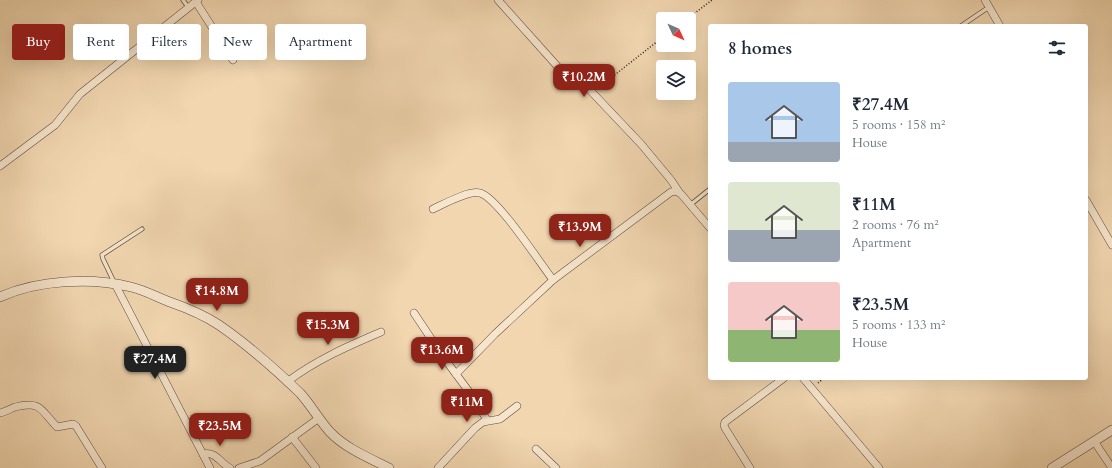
<!DOCTYPE html>
<html lang="en">
<head>
<meta charset="utf-8">
<style>
  :root { --surface:#fff; --page:#f2f2f3; --text:#1f2937; --muted:#747a83; --accent:#8f2418 }
  body { margin:0; font-family:Cardo,serif; background:var(--page); color:var(--text); height:100vh; display:flex; flex-direction:column; font-size:15px; white-space:nowrap }
  * { box-sizing:border-box; margin:0 }
  p { font-size:13px; color:var(--muted) }
  .icon { flex:none; width:22px; height:22px; fill:none; stroke:currentColor; stroke-width:2; stroke-linecap:round; stroke-linejoin:round }
  .map { position:relative; flex:1; overflow:hidden }
  .drawer { position:absolute; left:708px; top:24px; width:380px; height:356px; display:flex; flex-direction:column; background:var(--surface); border-radius:4px; box-shadow:0 4px 16px #0002 }
  .drawer>* { flex:none }
  .guide { position:absolute; left:12px; top:24px; width:380px; height:36px; display:flex; gap:8px }
  .needle { width:26px; rotate:134deg }
  .buttons { position:absolute; left:656px; top:12px; display:grid; gap:8px }
  .buttons a { display:grid; place-items:center; width:40px; height:40px; border-radius:4px; background:var(--surface); box-shadow:0 4px 16px #0002; font-size:20px }
  .price { position:absolute; translate:-50% -34px; padding:0 9px; border-radius:8px; background:var(--accent); color:#fff; font-size:13px; line-height:26px; filter:drop-shadow(0 1px 2px #0008) }
  .price::after { content:''; position:absolute; left:50%; top:24px; width:12px; height:9px; margin-left:-6px; background:inherit; clip-path:polygon(0 0,100% 0,50% 100%) }
  .price.active { background:#222; color:#fff }
  ul { padding:0; list-style:none }
  li { display:flex; align-items:center; gap:12px; height:100px; padding:0 20px }
  li span { display:grid; place-items:center; flex:none; width:112px; height:80px; border-radius:4px; color:#555 }
  li>.icon { margin-inline-start:auto }
  span .icon { width:48px; height:48px; fill:#fffc; stroke-width:1 }
  li b { font-size:17px }
  h2 { display:flex; justify-content:space-between; align-items:center; height:48px; padding:0 20px; font-size:17px }
  .pill { padding:0 14px; border-radius:4px; background:var(--surface); box-shadow:0 4px 16px #0002; font-size:14px; line-height:36px }
  .pill.active { background:var(--accent); color:#fff }
  .map>svg:first-child { display:block }
  .lines { fill:none; stroke-linecap:round; stroke-linejoin:round }
  .service-casing { stroke:#5c4f3c; stroke-width:5 }
  .minor-casing { stroke:#5c4f3c; stroke-width:8 }
  .tertiary-casing { stroke:#5c4f3c; stroke-width:10 }
  .path { stroke:#2b2216; stroke-width:1.5; stroke-dasharray:1 2; stroke-linecap:butt }
  .service { stroke:#f6e4cc; stroke-width:3.5 }
  .minor { stroke:#f6e4cc; stroke-width:7 }
  .tertiary { stroke:#f6e4cc; stroke-width:9 }
</style>
</head>
<body>
<div class="map">
<svg width="1112" height="468" viewBox="0 0 1112 468">
  <rect width="100%" height="100%" fill="#f1d6b0"/>
  <filter id="stains"><feTurbulence type="fractalNoise" baseFrequency=".005" numOctaves="4"/><feColorMatrix values="0 0 0 0 .2 0 0 0 0 .09 0 0 0 0 .02 0 0 0 .5 -.17"/></filter>
  <radialGradient id="worn" r=".72"><stop offset=".6" stop-color="#630" stop-opacity="0"/><stop offset="1" stop-color="#630" stop-opacity=".3"/></radialGradient>
  <g class="lines">
    <g class="service-casing">
      <g id="service">
        <polyline points="183,0 188,7"/>
        <polyline points="961,26 989,7"/>
        <polyline points="690,205 710,189"/>
        <polyline points="114,282 103,259 102,255 142,229"/>
      </g>
    </g>
    <g class="minor-casing">
      <g id="minor">
        <polyline points="498,0 558,67 565,74 576,79 587,87 641,144 671,180 679,192"/>
        <polyline points="985,0 1000,26"/>
        <polyline points="196,2 233,60"/>
        <polyline points="0,166 55,125 80,94 198,0"/>
        <polyline points="1086,200 1112,245"/>
        <path d="M433,209C444,204 469,190 480,193C497,197 540,263 553,280"/>
        <polyline points="115,284 210,468"/>
        <polyline points="414,313 444,358 473,397 487,420"/>
        <polyline points="456,374 495,334 553,280 671,192 676,191 681,194 710,228"/>
        <polyline points="803,378 879,468"/>
        <path d="M287,382C316,360 348,346 381,332"/>
        <path d="M0,413C5,412 10,409 15,407C42,400 41,411 57,427L73,424L76,426L102,468"/>
        <polyline points="292,437 316,468"/>
        <polyline points="1094,441 1112,468"/>
        <polyline points="536,449 556,468"/>
        <path d="M203,454C216,451 220,463 230,468"/>
        <polyline points="239,468 260,461 319,418"/>
        <polyline points="438,468 475,428 483,422 500,419 517,406"/>
        <polyline points="750,468 725,428 724,425 725,422 784,378"/>
      </g>
    </g>
    <g class="tertiary-casing">
      <g id="tertiary">
        <path d="M0,297C37,280 91,277 131,287C144,290 157,297 170,302C187,308 204,315 219,325C248,345 275,369 300,393C311,405 319,420 330,432C345,448 369,458 389,468"/>
        <polyline points="1052,468 1112,430"/>
      </g>
    </g>
    <g class="path">
      <polyline points="687,19 712,0"/>
      <polyline points="598,88 663,37"/>
      <polyline points="818,383 824,378"/>
    </g>
    <use href="#service" class="service"/>
    <use href="#minor" class="minor"/>
    <use href="#tertiary" class="tertiary"/>
  </g>
  <rect width="100%" height="100%" filter="url(#stains)"/>
  <rect width="100%" height="100%" fill="url(#worn)"/>
</svg>
<div class="buttons">
<a><svg class="needle" viewBox="-14 -14 28 28"><path d="M0-13l5 13h-10z" fill="#e53935"/><path d="M0 13l5-13h-10z" fill="#747a83"/></svg></a>
<a><svg class="icon" aria-label="layers" viewBox="0 0 24 24"><path d="M12 4l9 5-9 5-9-5zM3 14l9 5 9-5"/></svg></a>
</div>
<b class="price" style="left:584px;top:98px">₹10.2M</b>
<b class="price" style="left:580px;top:248px">₹13.9M</b>
<b class="price" style="left:217px;top:312px">₹14.8M</b>
<b class="price" style="left:328px;top:346px">₹15.3M</b>
<b class="price" style="left:442px;top:371px">₹13.6M</b>
<b class="price active" style="left:155px;top:380px">₹27.4M</b>
<b class="price" style="left:467px;top:423px">₹11M</b>
<b class="price" style="left:220px;top:447px">₹23.5M</b>
<div class="guide">
<a class="pill active">Buy</a>
<a class="pill">Rent</a>
<a class="pill">Filters</a>
<a class="pill">New</a>
<a class="pill">Apartment</a>
</div>
<section class="drawer">
<h2>8 homes<svg class="icon" aria-label="filters" viewBox="0 0 24 24"><path d="M4 7h16M4 17h16"/><circle cx="9" cy="7" r="2"/><circle cx="15" cy="17" r="2"/></svg></h2>
<ul>
<li><span style="background:linear-gradient(#a9c7e8 75%,#9aa5b1 0)"><svg class="icon" aria-label="home" viewBox="0 0 24 24"><path d="M3 11l9-7 9 7M6 9v11h12V9"/></svg></span><div><b>₹27.4M</b><p>5 rooms · 158 m²</p><p>House</p></div></li>
<li><span style="background:linear-gradient(#dfe7d0 60%,#9aa5b1 0)"><svg class="icon" aria-label="home" viewBox="0 0 24 24"><path d="M3 11l9-7 9 7M6 9v11h12V9"/></svg></span><div><b>₹11M</b><p>2 rooms · 76 m²</p><p>Apartment</p></div></li>
<li><span style="background:linear-gradient(#f6c9c9 60%,#8fb573 0)"><svg class="icon" aria-label="home" viewBox="0 0 24 24"><path d="M3 11l9-7 9 7M6 9v11h12V9"/></svg></span><div><b>₹23.5M</b><p>5 rooms · 133 m²</p><p>House</p></div></li>
</ul>
</section>
</div>
</body>
</html>
